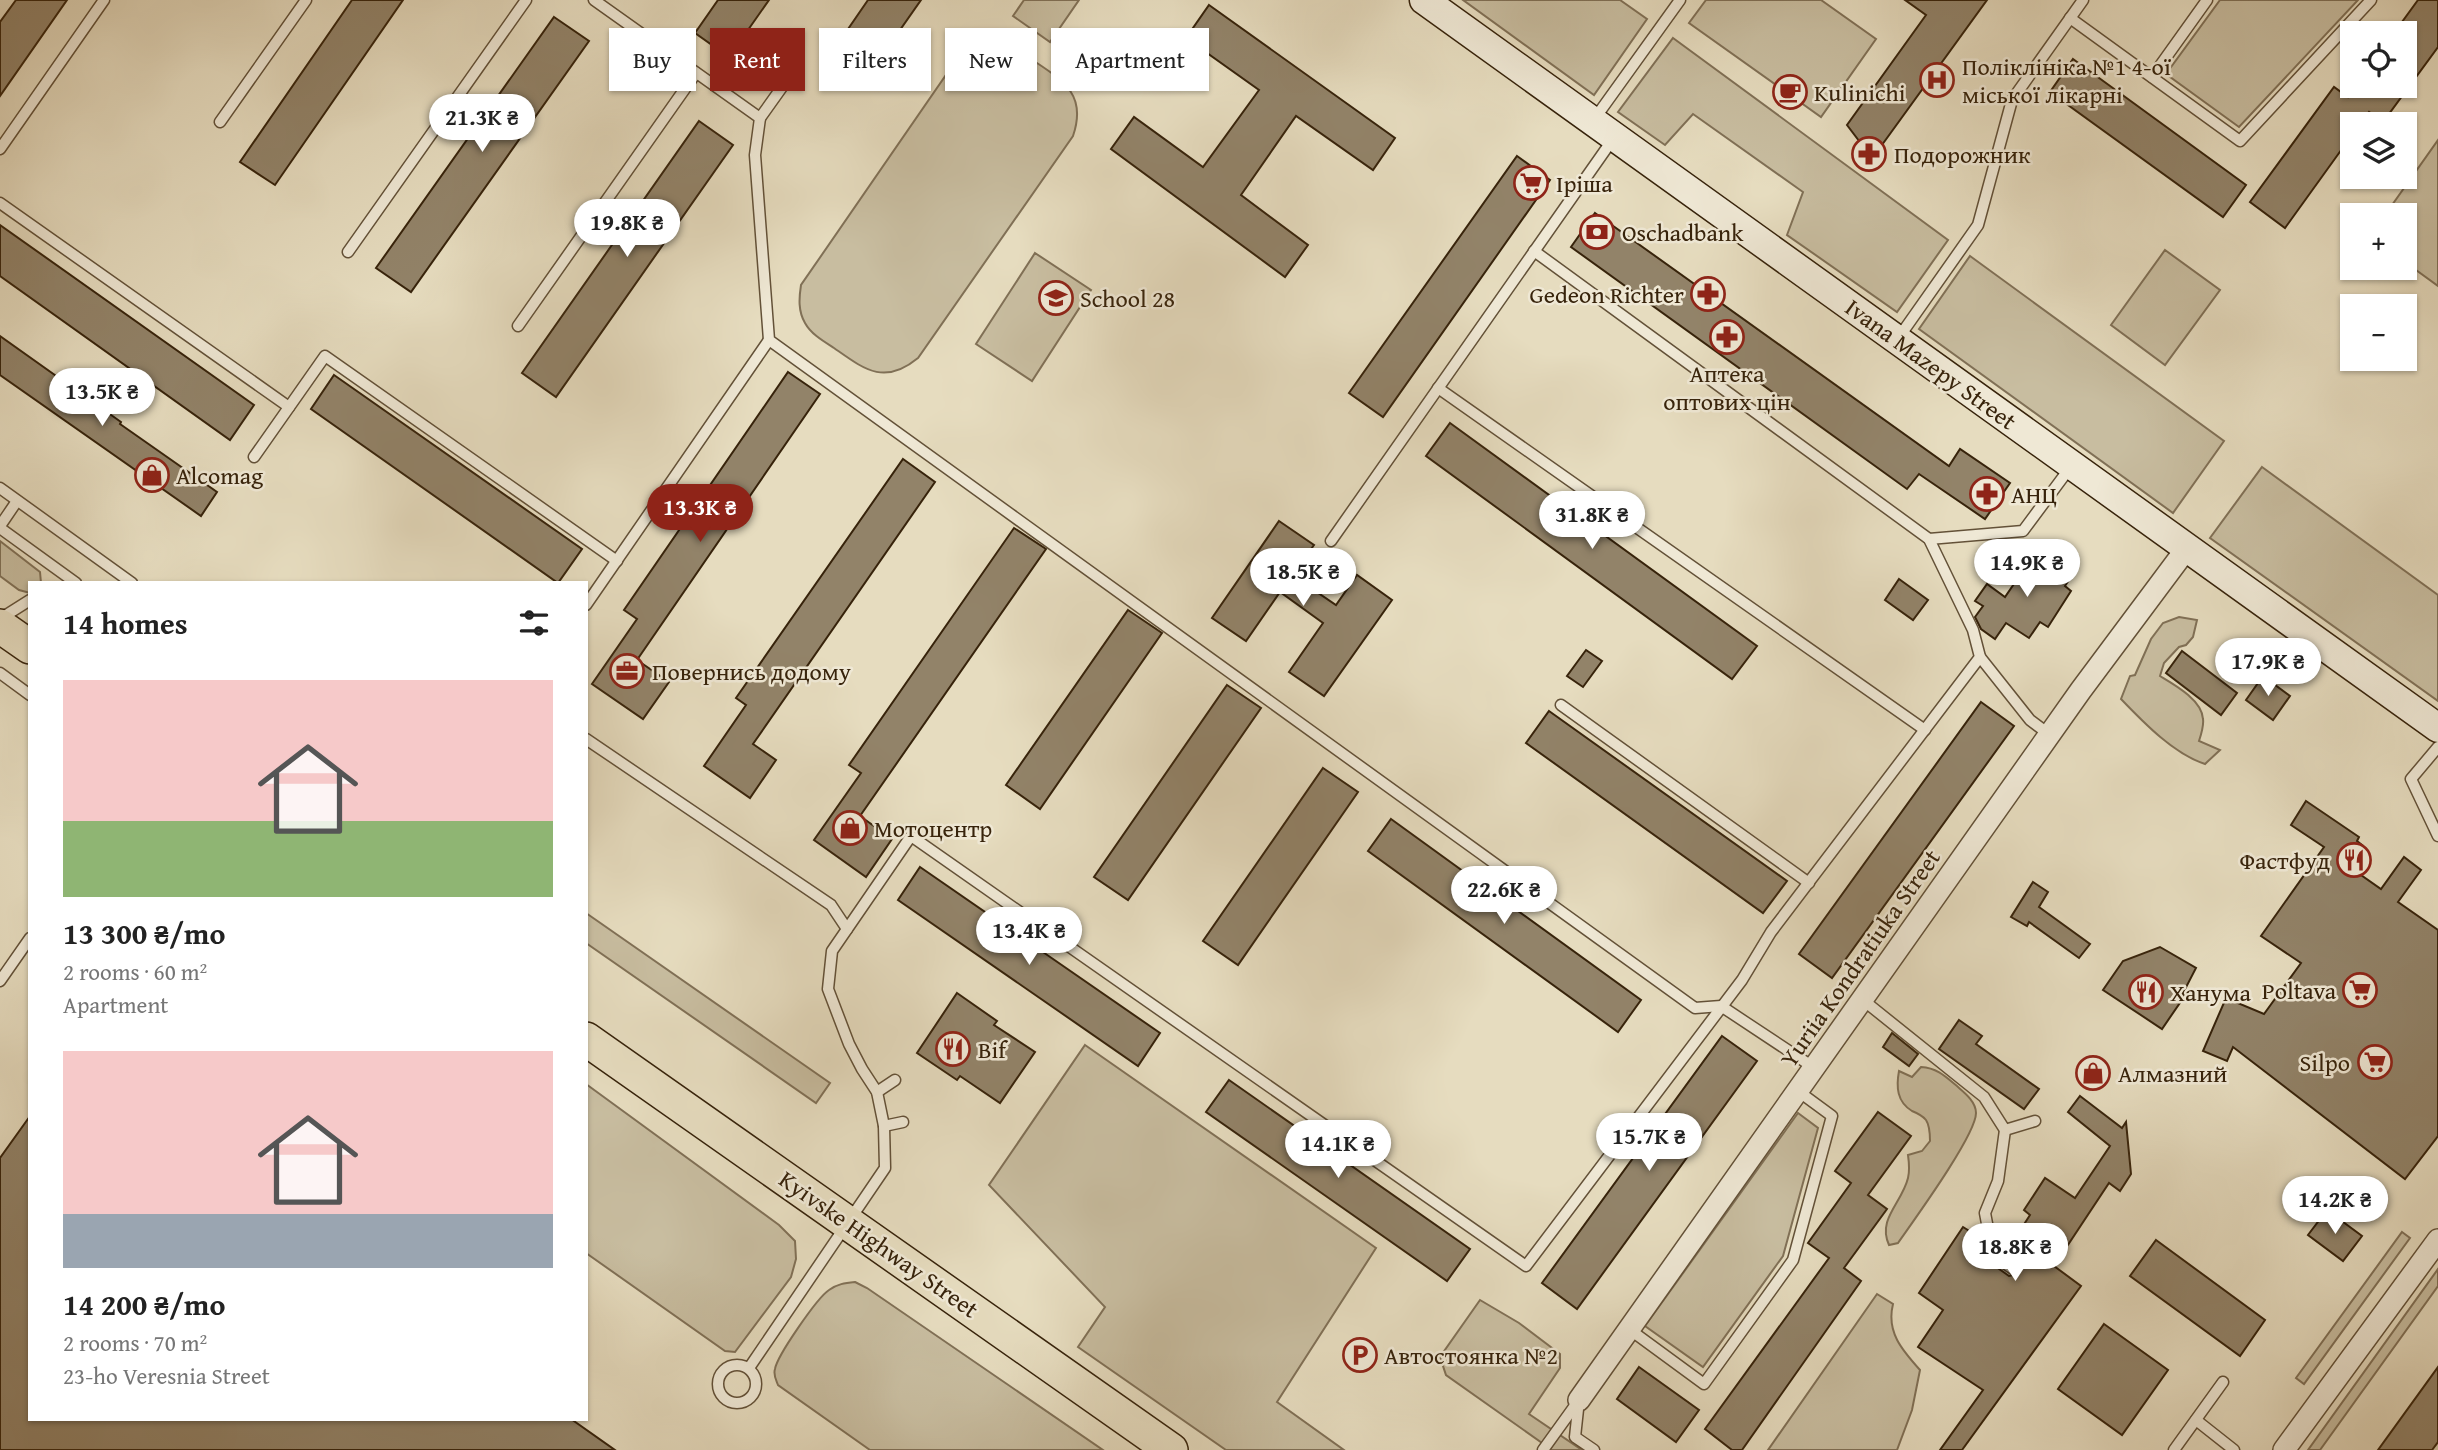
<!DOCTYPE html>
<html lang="en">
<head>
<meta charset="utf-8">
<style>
  :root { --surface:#fff; --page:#f6f6f6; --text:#222; --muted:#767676; --accent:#8f2418 }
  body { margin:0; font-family:"Gentium Book Plus",serif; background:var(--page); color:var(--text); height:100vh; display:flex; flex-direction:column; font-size:26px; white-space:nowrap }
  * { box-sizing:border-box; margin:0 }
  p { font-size:23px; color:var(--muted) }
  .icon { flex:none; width:38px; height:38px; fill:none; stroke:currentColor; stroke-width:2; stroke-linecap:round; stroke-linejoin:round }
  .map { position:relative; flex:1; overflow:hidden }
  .details { position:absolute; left:28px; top:581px; width:560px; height:840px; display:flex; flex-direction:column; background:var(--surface); border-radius:0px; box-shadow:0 2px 5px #0004 }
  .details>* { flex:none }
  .top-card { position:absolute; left:609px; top:28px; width:665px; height:63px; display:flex; gap:14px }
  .controls { position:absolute; left:2340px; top:21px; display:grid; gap:14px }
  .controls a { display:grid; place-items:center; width:77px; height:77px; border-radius:0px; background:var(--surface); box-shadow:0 2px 5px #0004; font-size:35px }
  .price { position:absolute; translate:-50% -60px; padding:0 16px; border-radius:24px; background:#fff; color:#222; font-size:23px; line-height:46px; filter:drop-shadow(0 2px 4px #0008) }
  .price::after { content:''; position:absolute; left:50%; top:42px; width:21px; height:16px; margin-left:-10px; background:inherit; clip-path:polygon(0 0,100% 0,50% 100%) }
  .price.selected { background:var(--accent); color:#fff }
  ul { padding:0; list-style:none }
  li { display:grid; align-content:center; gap:14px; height:371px; padding:0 35px }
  li span { display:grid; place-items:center; height:217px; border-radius:0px; color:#555 }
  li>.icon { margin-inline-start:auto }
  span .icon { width:126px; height:126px; fill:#fffc; stroke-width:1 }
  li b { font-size:30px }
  h2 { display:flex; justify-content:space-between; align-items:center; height:84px; padding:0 35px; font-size:30px }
  .pill { padding:0 24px; border-radius:0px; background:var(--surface); box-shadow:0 2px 5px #0004; font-size:24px; line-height:63px }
  .pill.selected { background:var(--accent); color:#fff }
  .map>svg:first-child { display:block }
  .green { fill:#c8bda0; stroke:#807056; stroke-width:2 }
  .building { fill:#928369; stroke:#37230b; stroke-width:2 }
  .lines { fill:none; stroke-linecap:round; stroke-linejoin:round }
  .service-casing { stroke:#635138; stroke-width:13 }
  .minor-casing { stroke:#635138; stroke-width:24 }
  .secondary-casing { stroke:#37230b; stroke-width:31 }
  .trunk-casing { stroke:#37230b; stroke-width:36 }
  .service { stroke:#efe8d5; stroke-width:10 }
  .minor { stroke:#efe8d5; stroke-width:21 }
  .secondary { stroke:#efe8d5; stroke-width:28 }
  .trunk { stroke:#e6dcbf; stroke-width:33 }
  .labels { text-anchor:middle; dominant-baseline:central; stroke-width:5; stroke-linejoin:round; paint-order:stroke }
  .poi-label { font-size:24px; fill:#37230b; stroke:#efe8d5; text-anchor:start }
  .street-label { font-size:24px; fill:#37230b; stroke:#efe8d5 }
</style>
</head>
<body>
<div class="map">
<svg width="2438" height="1450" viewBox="0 0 2438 1450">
  <rect width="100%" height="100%" fill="#e6dcbf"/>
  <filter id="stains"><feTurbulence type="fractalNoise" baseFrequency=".00286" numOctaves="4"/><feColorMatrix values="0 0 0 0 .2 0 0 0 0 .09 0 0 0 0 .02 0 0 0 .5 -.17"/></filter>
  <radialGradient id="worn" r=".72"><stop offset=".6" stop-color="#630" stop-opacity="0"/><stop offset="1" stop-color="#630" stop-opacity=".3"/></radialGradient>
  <g class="green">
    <polygon points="1024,0 1079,0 1050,42 1013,16"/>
    <polygon points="1463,0 1620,0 1647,19 1594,95"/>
    <polygon points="1706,0 1821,0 1876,39 1821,117 1689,23"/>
    <polygon points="2220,0 2358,0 2239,127 2166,74"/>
    <polygon points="1673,38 1948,240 1897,312 1787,235 1803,192 1693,114 1665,145 1618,112"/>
    <path d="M994,42C1010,44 1020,52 1034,61C1064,81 1087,95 1073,136L918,358C884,386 864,369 834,348C823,341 811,334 805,323C798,311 799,298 801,285L957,59C969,48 978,43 994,42Z"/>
    <polygon points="2438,140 2438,286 2405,262 2404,215 2385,215"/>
    <polygon points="2165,250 2220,290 2165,365 2111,325"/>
    <polygon points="1035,253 1091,290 1032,381 976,344"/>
    <polygon points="1970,256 2224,441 2173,513 1919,329"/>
    <polygon points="2262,467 2438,595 2438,701 2210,538"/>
    <polygon points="0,541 40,572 41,583 30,583 30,593 19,590 0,576"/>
    <path d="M2179,617L2197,620L2193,637L2186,645L2179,647L2164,663L2160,676C2175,685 2202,700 2203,719C2204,726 2201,735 2199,741L2220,750L2205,764C2174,754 2144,723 2121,699L2130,676L2135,675L2151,639L2163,623Z"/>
    <polygon points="586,913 830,1083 816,1103 586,943"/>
    <polygon points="1085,1045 1376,1248 1277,1402 1344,1450 1226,1450 1078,1347 1105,1307 989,1185"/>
    <path d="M1921,1067C1937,1068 1945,1076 1958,1087C1965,1093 1976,1102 1976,1113C1976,1135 1914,1220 1898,1243L1889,1245C1877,1219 1902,1203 1908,1178C1910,1170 1909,1162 1908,1155L1922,1151L1930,1141C1930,1134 1930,1126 1926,1120C1922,1115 1917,1113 1912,1111C1897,1102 1896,1087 1899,1071L1912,1077Z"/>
    <polygon points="586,1084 779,1225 795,1241 796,1259 791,1277 735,1352 725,1351 586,1253"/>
    <polygon points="1798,1113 1818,1128 1783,1256 1703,1367 1645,1326"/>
    <polygon points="2402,1232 2410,1238 2304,1384 2296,1378"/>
    <polygon points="2438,1269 2438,1286 2320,1450 2308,1450"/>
    <path d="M855,1282L867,1288L1103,1450H870L778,1385C776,1380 773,1375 775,1369C777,1356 817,1298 829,1290C837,1284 845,1283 855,1282Z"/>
    <path d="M1877,1294L1893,1304C1886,1332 1902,1350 1920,1370L1912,1410L1897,1450H1768Z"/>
    <polygon points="1480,1300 1519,1323 1560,1354 1560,1368 1529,1414 1582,1450 1552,1450 1446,1375 1440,1357"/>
  </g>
  <g class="building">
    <polygon points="16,0 67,0 0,96 0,22"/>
    <polygon points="352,0 403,0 275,185 240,162"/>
    <polygon points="718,0 769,0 729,57 695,33"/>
    <polygon points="868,0 921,0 881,57 846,32"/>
    <polygon points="1905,0 1987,0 1879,149 1869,154 1847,125 1926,15"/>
    <polygon points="2418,0 2438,0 2438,47 2383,122 2369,112 2360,124 2352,124 2352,135 2285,228 2250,202 2334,87 2348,97 2356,86 2404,86 2404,33 2394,33"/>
    <polygon points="1209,5 1395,138 1373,170 1296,116 1241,195 1308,245 1285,277 1111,149 1134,117 1203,167 1259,90 1186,38"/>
    <polygon points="554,17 589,41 411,292 376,268"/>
    <polygon points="2073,59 2246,185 2223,217 2050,92"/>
    <polygon points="699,121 733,145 556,397 522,373"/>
    <polygon points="1517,156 1550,180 1383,417 1349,393"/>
    <polygon points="1595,213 1949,466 1960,449 2010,483 1985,519 1919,474 1907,489 1571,247"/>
    <polygon points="0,225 254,405 230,440 0,276"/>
    <polygon points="0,336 121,422 120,424 217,492 201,516 0,375"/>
    <polygon points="788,372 820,394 637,660 669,682 643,719 592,684 637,619 624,610"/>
    <polygon points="334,375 582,549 558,583 311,409"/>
    <polygon points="1450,423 1757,646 1732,679 1426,456"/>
    <polygon points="903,459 935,482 753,744 776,760 750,798 704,766 746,705 736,698"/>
    <polygon points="1279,521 1314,545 1292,575 1336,605 1357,575 1392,600 1324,696 1289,672 1323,623 1280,592 1246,641 1212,618"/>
    <polygon points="1014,528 1046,549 860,816 892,839 866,877 814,840 861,773 849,765"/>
    <polygon points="2052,553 2076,569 2065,586 2071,591 2048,627 2040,622 2029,638 2006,623 1995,639 1981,629 1975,617 1983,606 1975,601 1987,584 2005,597 2029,562 2041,570"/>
    <polygon points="1899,579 1928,600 1913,620 1885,600"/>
    <polygon points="1128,610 1162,633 1040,809 1006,785"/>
    <polygon points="1586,650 1602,661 1583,687 1567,676"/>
    <polygon points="2182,651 2237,693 2221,715 2166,673"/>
    <polygon points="2263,676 2290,696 2273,720 2246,700"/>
    <polygon points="1227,685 1261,708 1128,900 1094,877"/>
    <polygon points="1981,702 2014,726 1832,978 1799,954"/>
    <polygon points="1549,711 1787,881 1763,913 1526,743"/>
    <polygon points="1323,768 1358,792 1238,965 1203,941"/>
    <polygon points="2306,801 2359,837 2357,841 2362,845 2358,851 2361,853 2351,868 2381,889 2404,857 2421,870 2398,902 2438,930 2438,1136 2405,1179 2233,1047 2227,1061 2203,1051 2226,998 2264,1014 2301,963 2261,936 2324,847 2291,825"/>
    <polygon points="1391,819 1641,1000 1618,1032 1368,851"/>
    <polygon points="920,867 1160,1033 1138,1066 898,900"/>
    <polygon points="2033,882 2048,892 2039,907 2090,944 2079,958 2029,922 2027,926 2011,917"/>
    <polygon points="2160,947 2196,968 2182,995 2186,994 2162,1029 2103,990 2123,961"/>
    <polygon points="957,993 997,1021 994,1025 1035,1052 1000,1103 960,1076 957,1080 917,1053"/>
    <polygon points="1959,1020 1982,1036 1976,1044 2039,1089 2024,1109 1939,1049"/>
    <polygon points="1892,1033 1918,1054 1909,1066 1883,1047"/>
    <polygon points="1722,1036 1757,1061 1577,1309 1542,1283"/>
    <polygon points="1229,1080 1470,1249 1447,1281 1206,1112"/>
    <polygon points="2080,1096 2122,1128 2126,1122 2131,1174 2120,1191 2109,1183 2054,1266 2081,1286 1962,1450 1940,1450 1983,1390 1918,1347 1943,1310 1919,1293 1963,1227 1982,1239 1988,1261 2009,1276 2019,1274 2020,1265 2005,1254 2030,1215 2024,1210 2045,1178 2075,1198 2110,1146 2068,1112"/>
    <polygon points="1878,1112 1911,1136 1868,1195 1887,1209 1844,1268 1861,1281 1742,1450 1732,1450 1705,1429 1829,1258 1808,1243 1851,1183 1835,1171"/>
    <polygon points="30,1116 30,1419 571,1419 615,1450 0,1450 0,1158"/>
    <polygon points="2327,1210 2362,1236 2343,1261 2308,1235"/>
    <polygon points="2156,1240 2265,1320 2240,1356 2130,1276"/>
    <polygon points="2104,1324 2168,1370 2122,1435 2058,1389"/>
    <polygon points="1639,1367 1699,1410 1676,1442 1617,1399"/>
    <polygon points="2438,1367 2438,1442 2432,1450 2378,1450"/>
  </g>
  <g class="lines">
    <g class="service-casing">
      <g id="service">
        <polyline points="594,0 760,118 755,155 769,340 1695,1008 1721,1006 1813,1067"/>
        <polyline points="2070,18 2240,141 2371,0"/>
        <polyline points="2152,77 2207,0"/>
        <polyline points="760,118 797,66"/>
        <polyline points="1593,121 1680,0"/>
        <polyline points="220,122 306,0"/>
        <polyline points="0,149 104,0"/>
        <polyline points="0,203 289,407"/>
        <polyline points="348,252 526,0"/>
        <polyline points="518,326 696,73"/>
        <polyline points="1897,340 1978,225 2012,100 2083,0"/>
        <polyline points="1438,388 1925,730"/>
        <polyline points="254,457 325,356 617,561"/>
        <polyline points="0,488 132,583"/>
        <polyline points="0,526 17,501"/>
        <polyline points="0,528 76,583"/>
        <polyline points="1929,539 2023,531 2072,465"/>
        <polyline points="1331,541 1613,139"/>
        <polyline points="586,605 769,340"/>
        <polyline points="0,619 30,600"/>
        <polyline points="1980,657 2030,720 2050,735"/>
        <polyline points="0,673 30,695"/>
        <polyline points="1561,705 1809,883"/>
        <polyline points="586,739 831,905 847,929"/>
        <polyline points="2438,747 2411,779 2438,836"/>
        <polyline points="0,981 30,938"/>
        <polyline points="1863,1000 1984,1097 2005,1130 1998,1181 1985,1213 1993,1255 2013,1269"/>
        <polyline points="877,1092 895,1080"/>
        <polyline points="884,1126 903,1122"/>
        <polyline points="2005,1130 2035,1121"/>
        <polyline points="1629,1329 1704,1384 1793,1260 1832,1116 1798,1091"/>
        <circle cx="737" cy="1384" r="19"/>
        <polyline points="749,1368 885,1168 884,1126 877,1092 862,1069 849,1044 828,989 832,951 911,836 1526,1266 1742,980 1771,932 1980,657 1973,630 1929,539 1534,251"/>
        <polyline points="1579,1400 1575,1437 1594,1450"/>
        <polyline points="2196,1420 2234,1450"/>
        <polyline points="1543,1450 1579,1400"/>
        <polyline points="2174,1450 2223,1382"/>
      </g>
    </g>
    <g class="minor-casing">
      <g id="minor">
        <polyline points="1579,1400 2081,690 2187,548"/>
        <polyline points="2284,1450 2438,1240"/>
      </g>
    </g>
    <g class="secondary-casing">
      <polyline id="secondary" points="1424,0 2438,728"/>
    </g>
    <g class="trunk-casing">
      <g id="trunk">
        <polyline points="0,626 30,647"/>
        <polyline points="586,1039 1171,1450"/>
      </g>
    </g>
    <use href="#service" class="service"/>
    <use href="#minor" class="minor"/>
    <use href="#secondary" class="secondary"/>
    <use href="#trunk" class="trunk"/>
  </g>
  <defs>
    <g id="hospital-ring" transform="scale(1.75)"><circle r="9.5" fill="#efe8d5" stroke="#8f2418" stroke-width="1.5"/><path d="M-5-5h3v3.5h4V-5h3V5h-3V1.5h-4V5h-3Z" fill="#8f2418"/></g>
    <g id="cafe-ring" transform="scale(1.75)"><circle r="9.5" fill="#efe8d5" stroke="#8f2418" stroke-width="1.5"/><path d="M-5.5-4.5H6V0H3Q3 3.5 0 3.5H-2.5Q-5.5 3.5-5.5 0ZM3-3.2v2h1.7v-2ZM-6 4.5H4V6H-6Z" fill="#8f2418"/></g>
    <g id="pharmacy-ring" transform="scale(1.75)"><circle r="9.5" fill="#efe8d5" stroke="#8f2418" stroke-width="1.5"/><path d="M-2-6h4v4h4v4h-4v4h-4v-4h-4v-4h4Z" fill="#8f2418"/></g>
    <g id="supermarket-ring" transform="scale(1.75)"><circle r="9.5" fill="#efe8d5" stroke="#8f2418" stroke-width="1.5"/><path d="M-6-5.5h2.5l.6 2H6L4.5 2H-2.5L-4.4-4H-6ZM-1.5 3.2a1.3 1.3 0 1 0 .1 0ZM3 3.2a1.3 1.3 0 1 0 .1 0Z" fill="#8f2418"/></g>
    <g id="bank-ring" transform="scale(1.75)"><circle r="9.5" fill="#efe8d5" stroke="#8f2418" stroke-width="1.5"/><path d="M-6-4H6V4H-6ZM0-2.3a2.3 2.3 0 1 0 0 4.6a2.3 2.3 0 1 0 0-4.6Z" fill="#8f2418"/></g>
    <g id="school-ring" transform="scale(1.75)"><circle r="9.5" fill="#efe8d5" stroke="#8f2418" stroke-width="1.5"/><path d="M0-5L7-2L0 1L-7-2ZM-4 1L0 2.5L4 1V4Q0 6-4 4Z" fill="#8f2418"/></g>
    <g id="shop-ring" transform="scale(1.75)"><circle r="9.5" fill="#efe8d5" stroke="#8f2418" stroke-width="1.5"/><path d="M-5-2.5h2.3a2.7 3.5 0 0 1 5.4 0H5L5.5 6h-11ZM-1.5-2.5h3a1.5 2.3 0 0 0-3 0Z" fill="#8f2418"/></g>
    <g id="office-ring" transform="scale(1.75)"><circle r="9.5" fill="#efe8d5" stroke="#8f2418" stroke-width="1.5"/><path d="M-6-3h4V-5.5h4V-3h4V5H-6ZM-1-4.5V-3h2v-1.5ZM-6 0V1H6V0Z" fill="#8f2418"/></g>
    <g id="restaurant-ring" transform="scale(1.75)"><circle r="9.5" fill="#efe8d5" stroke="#8f2418" stroke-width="1.5"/><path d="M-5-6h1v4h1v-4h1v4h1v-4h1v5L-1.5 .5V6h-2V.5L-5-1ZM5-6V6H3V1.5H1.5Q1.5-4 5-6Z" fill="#8f2418"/></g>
    <g id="parking-ring" transform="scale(1.75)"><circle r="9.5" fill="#efe8d5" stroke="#8f2418" stroke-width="1.5"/><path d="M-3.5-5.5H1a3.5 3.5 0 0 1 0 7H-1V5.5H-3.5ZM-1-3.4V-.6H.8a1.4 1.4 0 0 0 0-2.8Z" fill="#8f2418"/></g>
  </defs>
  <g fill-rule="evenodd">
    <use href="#hospital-ring" x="1937" y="80"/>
    <use href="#cafe-ring" x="1790" y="92"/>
    <use href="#pharmacy-ring" x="1869" y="154"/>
    <use href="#supermarket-ring" x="1531" y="183"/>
    <use href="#bank-ring" x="1597" y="232"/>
    <use href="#pharmacy-ring" x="1708" y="294"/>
    <use href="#school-ring" x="1056" y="298"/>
    <use href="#pharmacy-ring" x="1727" y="337"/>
    <use href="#shop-ring" x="152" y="475"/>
    <use href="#pharmacy-ring" x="1987" y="494"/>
    <use href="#office-ring" x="627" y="671"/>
    <use href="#shop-ring" x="850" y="828"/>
    <use href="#restaurant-ring" x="2354" y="860"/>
    <use href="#supermarket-ring" x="2360" y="990"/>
    <use href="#restaurant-ring" x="2146" y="992"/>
    <use href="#restaurant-ring" x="953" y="1049"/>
    <use href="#supermarket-ring" x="2375" y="1062"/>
    <use href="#shop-ring" x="2093" y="1073"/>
    <use href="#parking-ring" x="1360" y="1355"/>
  </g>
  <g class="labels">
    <g class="poi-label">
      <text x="1962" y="66">Поліклініка №1 4-ої<tspan x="1962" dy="28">міської лікарні</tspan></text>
      <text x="1814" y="92">Kulinichi</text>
      <text x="1894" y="154">Подорожник</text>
      <text x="1556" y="183">Іріша</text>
      <text x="1622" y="232">Oschadbank</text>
      <text x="1684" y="294" text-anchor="end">Gedeon Richter</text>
      <text x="1080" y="298">School 28</text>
      <text x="1727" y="373" text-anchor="middle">Аптека<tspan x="1727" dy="28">оптових цін</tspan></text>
      <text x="176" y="475">Alcomag</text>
      <text x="2011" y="494">АНЦ</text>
      <text x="652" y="671">Повернись додому</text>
      <text x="874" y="828">Мотоцентр</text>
      <text x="2330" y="860" text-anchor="end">Фастфуд</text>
      <text x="2336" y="990" text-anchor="end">Poltava</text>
      <text x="2170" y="992">Ханума</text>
      <text x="978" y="1049">Bif</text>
      <text x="2350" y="1062" text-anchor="end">Silpo</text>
      <text x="2118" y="1073">Алмазний</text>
      <text x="1384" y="1355">Автостоянка №2</text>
    </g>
    <g class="street-label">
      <text transform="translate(1931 364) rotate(36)">Ivana Mazepy Street</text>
      <text transform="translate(1860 958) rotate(-55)">Yuriia Kondratiuka Street</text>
      <text transform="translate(879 1244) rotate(35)">Kyivske Highway Street</text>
    </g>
  </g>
  <rect width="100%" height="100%" filter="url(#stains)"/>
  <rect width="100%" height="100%" fill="url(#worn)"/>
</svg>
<div class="controls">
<a><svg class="icon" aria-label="locate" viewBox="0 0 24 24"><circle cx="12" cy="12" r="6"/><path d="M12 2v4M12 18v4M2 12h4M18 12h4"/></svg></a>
<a><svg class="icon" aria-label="layers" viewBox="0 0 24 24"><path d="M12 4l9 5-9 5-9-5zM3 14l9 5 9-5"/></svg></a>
<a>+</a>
<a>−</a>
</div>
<b class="price" style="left:482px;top:154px">21.3K ₴</b>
<b class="price" style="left:627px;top:259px">19.8K ₴</b>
<b class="price" style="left:102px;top:428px">13.5K ₴</b>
<b class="price selected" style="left:700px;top:544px">13.3K ₴</b>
<b class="price" style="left:1592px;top:551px">31.8K ₴</b>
<b class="price" style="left:2027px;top:599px">14.9K ₴</b>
<b class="price" style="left:1303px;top:608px">18.5K ₴</b>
<b class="price" style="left:2268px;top:698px">17.9K ₴</b>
<b class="price" style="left:1504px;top:926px">22.6K ₴</b>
<b class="price" style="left:1029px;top:967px">13.4K ₴</b>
<b class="price" style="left:1649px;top:1173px">15.7K ₴</b>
<b class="price" style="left:1338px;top:1180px">14.1K ₴</b>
<b class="price" style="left:2335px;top:1236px">14.2K ₴</b>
<b class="price" style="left:2015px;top:1283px">18.8K ₴</b>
<div class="top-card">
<a class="pill">Buy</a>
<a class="pill selected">Rent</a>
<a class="pill">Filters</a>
<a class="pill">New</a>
<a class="pill">Apartment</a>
</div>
<section class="details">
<h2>14 homes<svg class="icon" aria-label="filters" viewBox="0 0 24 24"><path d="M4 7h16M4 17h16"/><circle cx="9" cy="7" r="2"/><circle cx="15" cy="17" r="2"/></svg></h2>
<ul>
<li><span style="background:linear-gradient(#f6c9c9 65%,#8fb573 0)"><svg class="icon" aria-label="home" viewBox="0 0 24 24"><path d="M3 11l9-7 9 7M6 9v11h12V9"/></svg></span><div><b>13 300 ₴/mo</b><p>2 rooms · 60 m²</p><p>Apartment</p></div></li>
<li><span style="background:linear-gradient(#f6c9c9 75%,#9aa5b1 0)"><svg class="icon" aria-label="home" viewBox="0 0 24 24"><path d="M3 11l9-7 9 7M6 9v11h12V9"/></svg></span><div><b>14 200 ₴/mo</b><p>2 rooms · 70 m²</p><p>23-ho Veresnia Street</p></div></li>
</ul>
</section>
</div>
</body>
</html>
